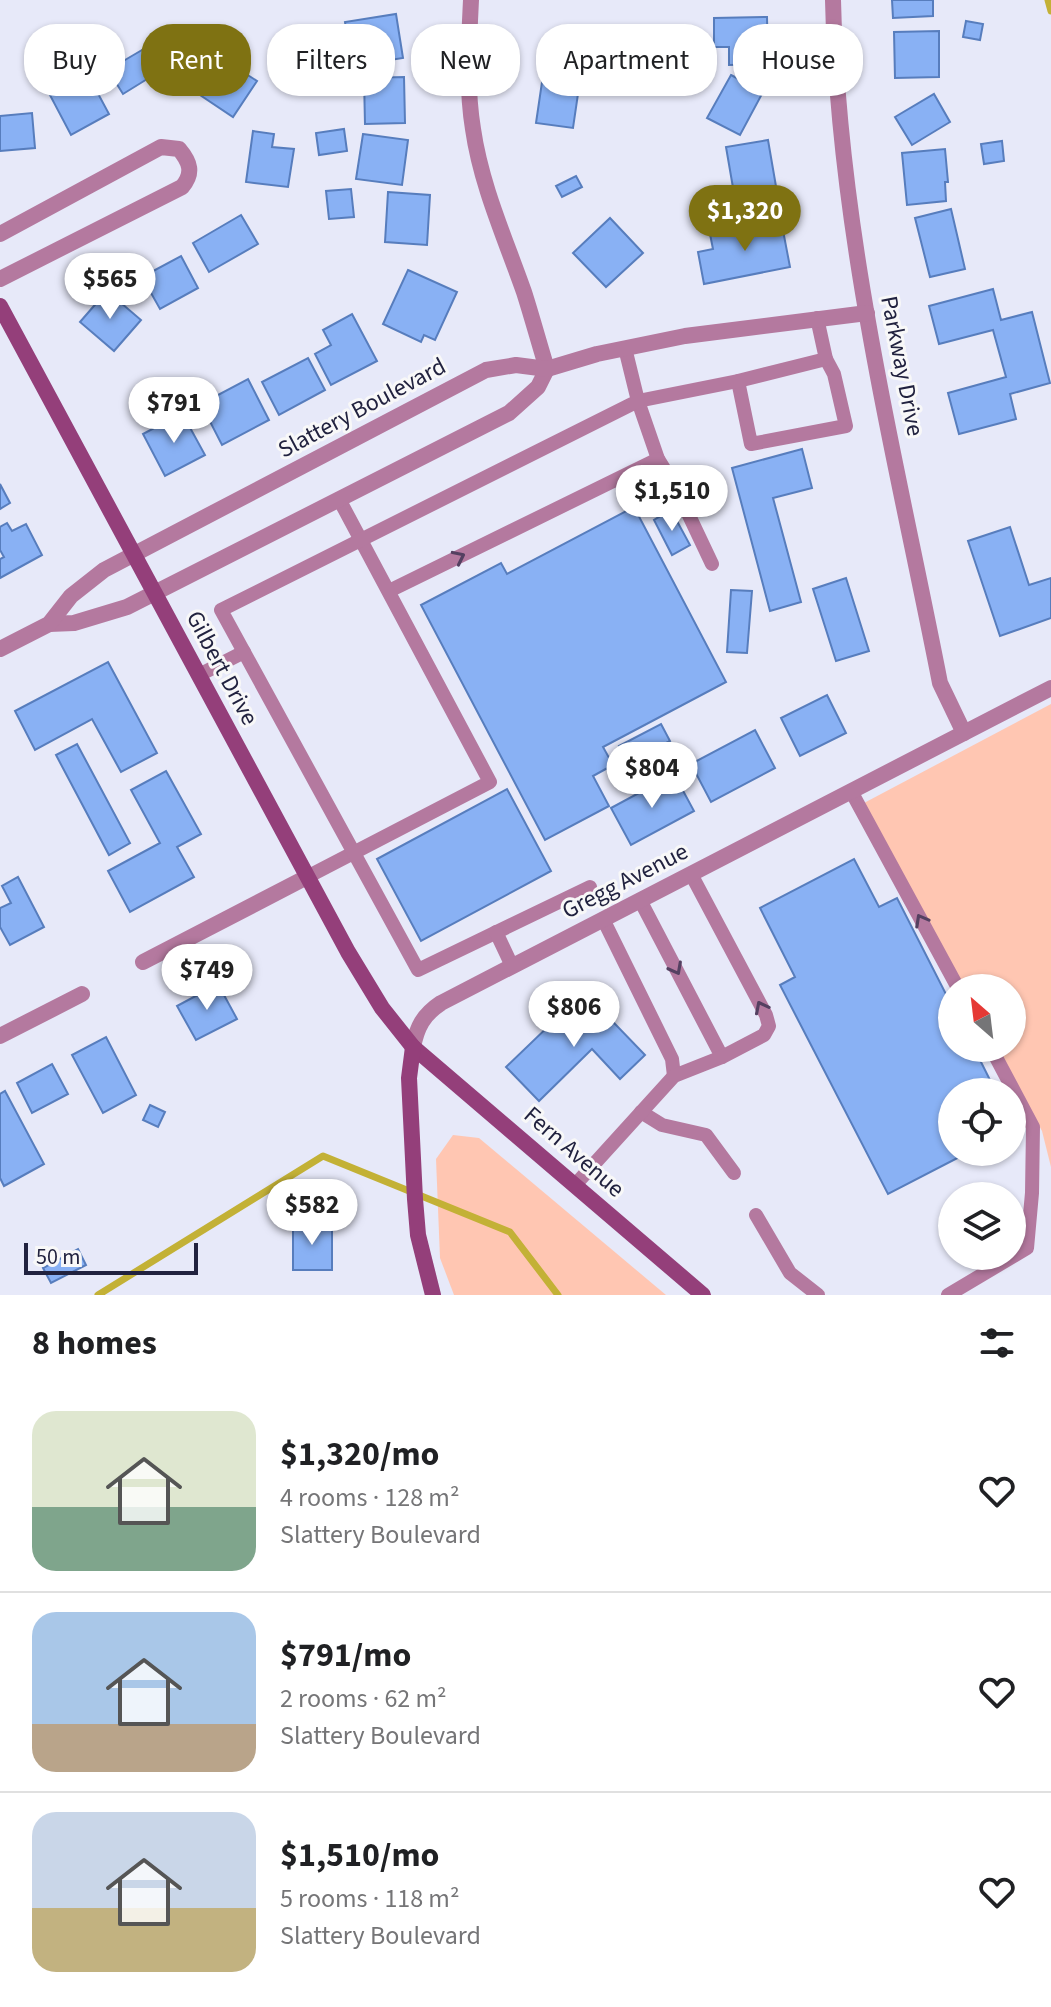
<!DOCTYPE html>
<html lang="en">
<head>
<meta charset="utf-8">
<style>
  :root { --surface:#fff; --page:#f6f6f6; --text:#202124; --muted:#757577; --line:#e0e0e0; --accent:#7f7212 }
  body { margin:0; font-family:"Source Sans 3",sans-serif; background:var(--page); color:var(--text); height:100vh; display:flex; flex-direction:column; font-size:30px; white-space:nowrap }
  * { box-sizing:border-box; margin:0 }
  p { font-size:26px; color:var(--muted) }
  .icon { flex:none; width:44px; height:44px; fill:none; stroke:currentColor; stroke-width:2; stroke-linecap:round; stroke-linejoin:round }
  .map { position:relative; height:1295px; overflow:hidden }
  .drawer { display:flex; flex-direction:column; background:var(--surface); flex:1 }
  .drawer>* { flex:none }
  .top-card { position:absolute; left:24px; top:24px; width:1004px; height:72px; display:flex; gap:16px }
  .needle { width:52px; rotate:332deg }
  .buttons { position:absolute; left:938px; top:974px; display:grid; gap:16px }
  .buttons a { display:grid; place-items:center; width:88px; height:88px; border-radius:50%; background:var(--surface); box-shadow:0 2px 6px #0004; font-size:40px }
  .scale { position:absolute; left:24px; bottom:20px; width:174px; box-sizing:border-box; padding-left:8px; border:4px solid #21223f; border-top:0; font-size:22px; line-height:28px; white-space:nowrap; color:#21223f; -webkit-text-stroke:6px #f8f8f8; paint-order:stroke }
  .price { position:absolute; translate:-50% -68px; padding:0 18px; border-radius:28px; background:#fff; color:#222; font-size:26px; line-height:52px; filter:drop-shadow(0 2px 4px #0008) }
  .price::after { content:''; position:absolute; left:50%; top:48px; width:24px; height:18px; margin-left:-12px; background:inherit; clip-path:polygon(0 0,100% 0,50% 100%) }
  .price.on { background:var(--accent); color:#fff }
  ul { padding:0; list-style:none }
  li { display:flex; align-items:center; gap:24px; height:200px; padding:0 32px }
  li+li { border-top:2px solid var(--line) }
  li span { display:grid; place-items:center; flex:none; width:224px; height:160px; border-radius:24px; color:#555 }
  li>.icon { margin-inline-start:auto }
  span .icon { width:96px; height:96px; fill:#fffc; stroke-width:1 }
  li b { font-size:34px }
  h2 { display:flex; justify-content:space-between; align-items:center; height:96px; padding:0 32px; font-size:34px }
  .pill { padding:0 28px; border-radius:32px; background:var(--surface); box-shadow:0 2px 6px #0004; font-size:28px; line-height:72px }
  .pill.on { background:var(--accent); color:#fff }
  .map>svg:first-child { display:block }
  .green { fill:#ffc6b2 }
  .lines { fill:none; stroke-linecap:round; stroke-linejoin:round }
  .stream { stroke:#c3b136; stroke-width:7 }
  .building { fill:#89b1f4; stroke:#577dbd; stroke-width:2 }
  .lane { stroke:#b4799f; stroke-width:14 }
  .street { stroke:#b4799f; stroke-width:16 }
  .secondary { stroke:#943f7a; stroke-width:16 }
  .oneway { stroke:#544061 }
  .labels { text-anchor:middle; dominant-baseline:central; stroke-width:6; stroke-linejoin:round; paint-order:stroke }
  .street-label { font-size:24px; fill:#21223f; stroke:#f8f8f8 }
</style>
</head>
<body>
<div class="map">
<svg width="1051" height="1295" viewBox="0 0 1051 1295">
  <rect width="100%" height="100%" fill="#e7e9f9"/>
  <g class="green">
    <polygon points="1051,704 1051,1167 1042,1131 997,1048 1012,1048 1012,988 965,988 864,803"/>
    <polygon points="453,1135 479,1138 666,1295 454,1295 440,1258 436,1159"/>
  </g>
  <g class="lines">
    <g class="stream">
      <polyline points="1048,0 1051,11"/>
      <polyline points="98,1295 323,1156 510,1232 558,1295"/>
    </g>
  </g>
  <g class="building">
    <polygon points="892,0 933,0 933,16 893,18"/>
    <polygon points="396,14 403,58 352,66 345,22"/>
    <polygon points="767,17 768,64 729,65 729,47 714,47 714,18"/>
    <polygon points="966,21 983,24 980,40 963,37"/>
    <polygon points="939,31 939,77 895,78 894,32"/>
    <polygon points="159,40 173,63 123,94 108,70"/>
    <polygon points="200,44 257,81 233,117 200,95 207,85 184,70"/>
    <polygon points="80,60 109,114 71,135 42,80"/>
    <polygon points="731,75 763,92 740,135 707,118"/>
    <polygon points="404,77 405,123 365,124 364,78"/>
    <polygon points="542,82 579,87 573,128 536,123"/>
    <polygon points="934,94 950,122 912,145 895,117"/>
    <polygon points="32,113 35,148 0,151 0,116"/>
    <polygon points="344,129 347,151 319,155 316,133"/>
    <polygon points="253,131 274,134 272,147 294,149 288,187 246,182"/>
    <polygon points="363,134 408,140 402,185 356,179"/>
    <polygon points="768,140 778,198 736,205 726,147"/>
    <polygon points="1002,141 1004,161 984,164 981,144"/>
    <polygon points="945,149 948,182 945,182 946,201 907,205 902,153"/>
    <polygon points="576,176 582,187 562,197 556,186"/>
    <polygon points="351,189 354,217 329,219 326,191"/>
    <polygon points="388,192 430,195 427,245 385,242"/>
    <polygon points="951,209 965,269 930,277 915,218"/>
    <polygon points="241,215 258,244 209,272 193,243"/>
    <polygon points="610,218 643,253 606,287 573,253"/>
    <polygon points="781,220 790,267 704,284 698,252 713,249 710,234"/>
    <polygon points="181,256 198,288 160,309 142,277"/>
    <polygon points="408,270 457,292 435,340 424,335 421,342 383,324"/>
    <polygon points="993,289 1001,320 1032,312 1050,383 1010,394 1016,419 959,434 948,393 1006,377 993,330 939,344 929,306"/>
    <polygon points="107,291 141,320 114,351 80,322"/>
    <polygon points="352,314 377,361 331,385 315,354 331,345 323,330"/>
    <polygon points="308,358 325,390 279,415 262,382"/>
    <polygon points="248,379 269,420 222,445 201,404"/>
    <polygon points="182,413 205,455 165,476 143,434"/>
    <polygon points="802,449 812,488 773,498 801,602 770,611 732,468"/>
    <polygon points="0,484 10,503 0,509"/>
    <polygon points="634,507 726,682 603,747 613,765 593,776 609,806 545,840 421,605 501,563 507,574"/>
    <polygon points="671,510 690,545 672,555 654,520"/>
    <polygon points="7,523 12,531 26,524 42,555 0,578 0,559 4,557 0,550 0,527"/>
    <polygon points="1010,527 1029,585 1051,578 1051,618 1000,636 968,541"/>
    <polygon points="846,578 869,651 836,661 813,589"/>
    <polygon points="731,590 752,591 747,653 727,652"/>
    <polygon points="108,662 157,753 121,772 92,719 35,750 15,711"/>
    <polygon points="827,695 846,733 800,756 781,718"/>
    <polygon points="661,724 670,741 628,763 619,746"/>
    <polygon points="755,730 775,768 711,802 691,764"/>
    <polygon points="77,744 130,843 109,855 56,755"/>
    <polygon points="166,771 201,834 177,847 194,877 130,912 108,871 160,843 131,790"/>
    <polygon points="674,774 694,811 631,845 611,808"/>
    <polygon points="507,789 551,871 421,941 377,859"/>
    <polygon points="854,859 879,907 897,898 952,1006 952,1048 974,1048 996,1092 952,1092 952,1152 969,1152 888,1194 780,985 795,977 760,908"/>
    <polygon points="18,877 44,927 10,945 0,927 0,908 11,903 2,886"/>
    <polygon points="218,984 237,1019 196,1040 177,1006"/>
    <polygon points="588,996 645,1055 620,1079 592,1049 539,1101 506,1067 557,1018 562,1022"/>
    <polygon points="106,1037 136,1095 103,1113 72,1055"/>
    <polygon points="52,1064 68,1094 32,1113 17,1083"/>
    <polygon points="5,1091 44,1164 4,1186 0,1178 0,1094"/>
    <polygon points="150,1105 165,1112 158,1127 143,1120"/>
    <rect x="293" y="1224" width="39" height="46"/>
    <polygon points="78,1249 86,1265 51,1283 43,1268"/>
  </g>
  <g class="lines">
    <g class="lane">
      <polyline points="738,381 751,444 846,426 834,374 826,359"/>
      <polyline points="712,564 677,490 658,459 638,401 738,381 826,359 817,318"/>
      <polyline points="389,591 658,459"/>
      <polyline points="199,675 244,652"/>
      <polyline points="851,791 958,988"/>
      <polyline points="307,877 490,782 339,499"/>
      <polyline points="590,887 418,970 221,610 638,401 625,348"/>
      <polyline points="640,900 722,1057"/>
      <polyline points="603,919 672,1059 674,1076"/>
      <polyline points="496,932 512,966"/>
      <polyline points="641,1112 662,1125 706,1135 734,1173"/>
      <polyline points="575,1185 674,1076 722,1057 764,1035 769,1026 766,1015 691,874"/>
      <polyline points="756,1215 790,1273 818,1295"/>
      <polyline points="948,1295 1027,1248 1032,1193 1033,1127 991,1048"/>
    </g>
    <g class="street">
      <path d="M833,0C838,231 896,458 940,683L964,733"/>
      <path d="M0,234L161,147L179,149C190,162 194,173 182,187L0,279"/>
      <path d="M49,624L74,623L127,607L509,413L538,387L547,369C539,343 532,317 524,292C505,238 481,185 473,129C466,86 469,43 471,0"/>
      <polyline points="0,649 49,624 71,596 104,570 486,370 516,365 547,369 597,354 685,336 867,313"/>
      <polyline points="143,962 307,877"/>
      <polyline points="0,1036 82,994"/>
      <path d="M413,1047C417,1027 423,1015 441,1003L1051,688"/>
    </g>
    <g class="secondary">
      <polyline points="0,306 348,952 382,1008 413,1047 703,1295"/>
      <polyline points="413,1047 409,1078 415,1199 418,1235 433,1295"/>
    </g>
  </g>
  <defs><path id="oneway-chevron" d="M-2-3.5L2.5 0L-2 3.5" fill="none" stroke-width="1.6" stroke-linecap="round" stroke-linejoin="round" transform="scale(2)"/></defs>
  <g class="oneway">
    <use href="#oneway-chevron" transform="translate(459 557) rotate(-26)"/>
    <use href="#oneway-chevron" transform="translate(921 920) rotate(-119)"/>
    <use href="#oneway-chevron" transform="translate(676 969) rotate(62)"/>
    <use href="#oneway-chevron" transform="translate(761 1007) rotate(-117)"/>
  </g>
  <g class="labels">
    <g class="street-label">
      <text transform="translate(902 366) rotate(79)">Parkway Drive</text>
      <text transform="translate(362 408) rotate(-28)">Slattery Boulevard</text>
      <text transform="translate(222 668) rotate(62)">Gilbert Drive</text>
      <text transform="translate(625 881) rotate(-27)">Gregg Avenue</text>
      <text transform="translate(574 1152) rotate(41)">Fern Avenue</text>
    </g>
  </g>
</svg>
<div class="buttons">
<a><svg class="needle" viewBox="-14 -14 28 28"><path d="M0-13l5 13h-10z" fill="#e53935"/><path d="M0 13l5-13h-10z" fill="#757577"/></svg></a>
<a><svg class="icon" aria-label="locate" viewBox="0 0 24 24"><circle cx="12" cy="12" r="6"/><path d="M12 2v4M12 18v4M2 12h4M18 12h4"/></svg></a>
<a><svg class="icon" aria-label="layers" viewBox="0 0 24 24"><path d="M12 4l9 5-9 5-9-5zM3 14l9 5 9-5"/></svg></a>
</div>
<div class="scale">50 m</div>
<b class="price on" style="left:745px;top:253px">$1,320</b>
<b class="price" style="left:110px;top:321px">$565</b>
<b class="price" style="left:174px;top:445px">$791</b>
<b class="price" style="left:672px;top:533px">$1,510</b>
<b class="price" style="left:652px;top:810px">$804</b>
<b class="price" style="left:207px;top:1012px">$749</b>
<b class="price" style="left:574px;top:1049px">$806</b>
<b class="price" style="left:312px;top:1247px">$582</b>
<div class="top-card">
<a class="pill">Buy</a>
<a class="pill on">Rent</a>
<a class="pill">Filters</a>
<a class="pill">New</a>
<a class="pill">Apartment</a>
<a class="pill">House</a>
</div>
</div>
<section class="drawer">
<h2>8 homes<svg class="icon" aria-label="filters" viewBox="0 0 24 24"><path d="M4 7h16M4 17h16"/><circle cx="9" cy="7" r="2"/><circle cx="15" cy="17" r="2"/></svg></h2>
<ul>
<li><span style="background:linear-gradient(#dfe7d0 60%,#7fa58c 0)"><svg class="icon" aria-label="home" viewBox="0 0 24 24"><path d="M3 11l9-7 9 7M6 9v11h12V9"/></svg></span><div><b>$1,320/mo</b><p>4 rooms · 128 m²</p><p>Slattery Boulevard</p></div><svg class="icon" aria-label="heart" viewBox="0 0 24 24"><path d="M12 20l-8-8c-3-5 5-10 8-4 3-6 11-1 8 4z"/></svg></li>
<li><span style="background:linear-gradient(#a9c7e8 70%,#b9a48a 0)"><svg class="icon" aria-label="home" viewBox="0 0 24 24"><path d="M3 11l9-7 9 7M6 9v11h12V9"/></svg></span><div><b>$791/mo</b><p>2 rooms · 62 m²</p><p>Slattery Boulevard</p></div><svg class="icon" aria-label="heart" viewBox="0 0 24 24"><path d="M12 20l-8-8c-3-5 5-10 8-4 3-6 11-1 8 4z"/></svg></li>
<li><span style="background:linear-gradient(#c9d6e8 60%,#c2b280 0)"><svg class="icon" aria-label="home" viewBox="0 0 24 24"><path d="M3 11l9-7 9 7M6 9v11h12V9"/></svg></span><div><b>$1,510/mo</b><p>5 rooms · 118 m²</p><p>Slattery Boulevard</p></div><svg class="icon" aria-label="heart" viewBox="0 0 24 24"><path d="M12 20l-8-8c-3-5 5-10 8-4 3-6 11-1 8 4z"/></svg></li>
</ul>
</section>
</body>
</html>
